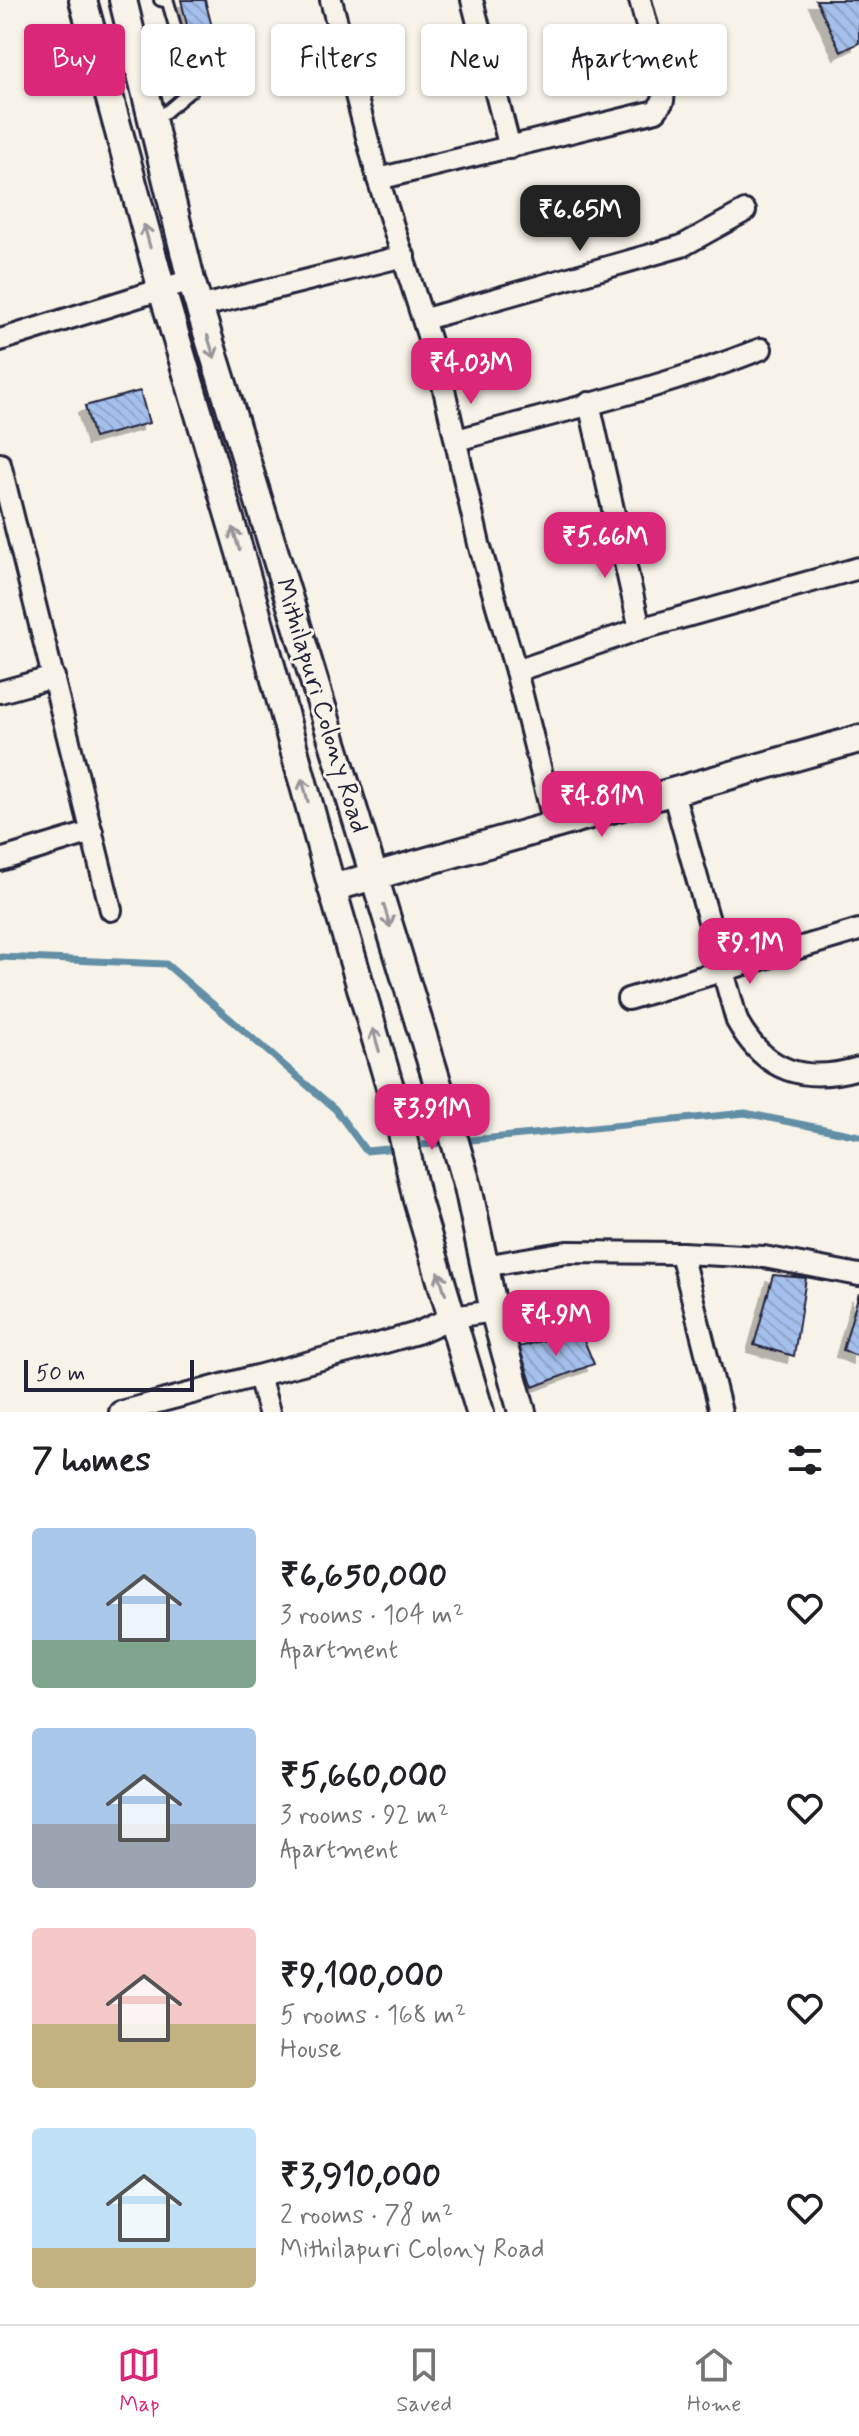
<!DOCTYPE html>
<html lang="en">
<head>
<meta charset="utf-8">
<style>
  :root { --surface:#fff; --page:#f6f6f6; --text:#202124; --muted:#757577; --line:#e0e0e0; --accent:#db2777 }
  body { margin:0; font-family:Mynerve,sans-serif; background:var(--page); color:var(--text); height:100vh; display:flex; flex-direction:column; font-size:30px; white-space:nowrap }
  * { box-sizing:border-box; margin:0 }
  p { font-size:26px; color:var(--muted) }
  .icon { flex:none; width:44px; height:44px; fill:none; stroke:currentColor; stroke-width:2; stroke-linecap:round; stroke-linejoin:round }
  .map { position:relative; height:1412px; overflow:hidden }
  .side { display:flex; flex-direction:column; background:var(--surface); flex:1 }
  .side>* { flex:none }
  .guide { position:absolute; left:24px; top:24px; width:812px; height:72px; display:flex; gap:16px }
  .scale { position:absolute; left:24px; bottom:20px; width:170px; box-sizing:border-box; padding-left:8px; border:4px solid #22223b; border-top:0; font-size:22px; line-height:28px; white-space:nowrap; color:#22223b; -webkit-text-stroke:6px #f7f3e8; paint-order:stroke }
  .price { position:absolute; translate:-50% -68px; padding:0 18px; border-radius:16px; background:var(--accent); color:#fff; font-size:26px; line-height:52px; filter:drop-shadow(0 2px 4px #0008) }
  .price::after { content:''; position:absolute; left:50%; top:48px; width:24px; height:18px; margin-left:-12px; background:inherit; clip-path:polygon(0 0,100% 0,50% 100%) }
  .price.on { background:#222; color:#fff }
  ul { padding:0; list-style:none }
  li { display:flex; align-items:center; gap:24px; height:200px; padding:0 32px }
  li span { display:grid; place-items:center; flex:none; width:224px; height:160px; border-radius:8px; color:#555 }
  li>.icon { margin-inline-start:auto }
  span .icon { width:96px; height:96px; fill:#fffc; stroke-width:1 }
  li b { font-size:34px }
  h2 { display:flex; justify-content:space-between; align-items:center; height:96px; padding:0 32px; font-size:34px }
  .pill { padding:0 28px; border-radius:8px; background:var(--surface); box-shadow:0 2px 6px #0004; font-size:28px; line-height:72px }
  .pill.on { background:var(--accent); color:#fff }
  .tab-bar { display:flex; justify-content:space-around; align-items:center; height:112px; border-top:2px solid var(--line); background:var(--surface); font-size:22px; color:var(--muted) }
  .tab-bar a { display:grid; justify-items:center; gap:4px }
  .tab-bar .on { color:var(--accent) }
  .map>svg:first-child { display:block }
  .lines { fill:none; stroke-linecap:round; stroke-linejoin:round }
  .stream { stroke:#628ea6; stroke-width:7 }
  .building { fill:url(#building-back-hatch); stroke:#22223b; stroke-width:2; filter:url(#shadow) }
  .service-casing { stroke:#22223b; stroke-width:16 }
  .minor-casing { stroke:#22223b; stroke-width:26 }
  .tertiary-casing { stroke:#22223b; stroke-width:32 }
  .service { stroke:#f7f3e8; stroke-width:10 }
  .minor { stroke:#f7f3e8; stroke-width:20 }
  .tertiary { stroke:#f7f3e8; stroke-width:26 }
  .oneway { stroke:#97959a }
  .labels { text-anchor:middle; dominant-baseline:central; stroke-width:6; stroke-linejoin:round; paint-order:stroke }
  .street-label { font-size:26px; fill:#22223b; stroke:#f7f3e8 }
</style>
</head>
<body>
<div class="map">
<svg width="859" height="1412" viewBox="0 0 859 1412">
  <defs>
    <pattern id="building-back-hatch" width="6" height="6" patternUnits="userSpaceOnUse" patternTransform="scale(2)"><rect width="6" height="6" fill="#a5c0ec"/><path d="M-1 5l2 2M0 0l6 6M5-1l2 2" fill="none" stroke="#8ea5cb"/></pattern>
    <filter id="shadow"><feDropShadow dx="-7" dy="7" stdDeviation="0" flood-color="#0004"/></filter>
  </defs>
  <rect width="100%" height="100%" fill="#f7f3e8"/>
  <filter id="ink" filterUnits="userSpaceOnUse"><feTurbulence type="fractalNoise" baseFrequency=".0125" numOctaves="2"/><feDisplacementMap in="SourceGraphic" scale="16" xChannelSelector="R" yChannelSelector="G"/><feConvolveMatrix kernelMatrix="1 2 1 2 8 2 1 2 1" color-interpolation-filters="sRGB"/></filter>
  <g filter="url(#ink)">
    <g class="lines">
      <g class="stream">
        <polyline points="0,957 166,964 335,1109 366,1151 398,1148"/>
        <polyline points="411,1146 745,1113 859,1136"/>
      </g>
    </g>
    <g class="building">
      <polygon points="181,0 205,0 224,73 200,79"/>
      <polygon points="816,0 859,0 859,43 841,52"/>
      <polygon points="140,391 149,423 94,438 85,406"/>
      <polygon points="773,1275 806,1278 794,1356 754,1345"/>
      <polygon points="859,1293 859,1357 843,1350"/>
      <polygon points="580,1331 594,1364 533,1387 519,1347"/>
    </g>
    <g class="lines">
      <g class="service-casing">
        <polyline id="service" points="154,122 193,89 168,2 160,0"/>
      </g>
      <g class="minor-casing">
        <g id="minor">
          <polyline points="331,0 378,179 441,376 479,544 516,671 555,827"/>
          <polyline points="472,0 510,148"/>
          <polyline points="378,179 656,111 663,101 664,89 640,0"/>
          <polyline points="199,307 404,256"/>
          <polyline points="425,319 682,246 745,211"/>
          <polyline points="0,340 191,280"/>
          <polyline points="589,403 640,629"/>
          <path d="M457,440C559,412 663,388 761,349"/>
          <polyline points="0,464 111,910"/>
          <polyline points="516,671 640,629 859,568"/>
          <polyline points="0,692 54,677"/>
          <path d="M673,792L737,1021C765,1072 804,1084 859,1068"/>
          <polyline points="0,860 92,832"/>
          <polyline points="628,999 859,930"/>
          <polyline points="681,1253 721,1412"/>
          <polyline points="484,1266 567,1252 681,1253 764,1257 859,1275"/>
          <polyline points="259,1376 269,1412"/>
          <polyline points="120,1412 382,1343 417,1333 453,1317 494,1311"/>
        </g>
      </g>
      <g class="tertiary-casing">
        <g id="tertiary">
          <polyline points="83,0 162,290 241,556 332,888 398,1115 417,1200 480,1412"/>
          <polyline points="123,0 191,280 444,1104 468,1187 494,1311 522,1412"/>
          <polyline points="332,888 859,739"/>
        </g>
      </g>
      <use href="#service" class="service"/>
      <use href="#minor" class="minor"/>
      <use href="#tertiary" class="tertiary"/>
    </g>
    <defs><path id="oneway-shaft" d="M-6 0H5M1.5-3L5.5 0L1.5 3" fill="none" stroke-width="1.6" stroke-linecap="round" stroke-linejoin="round" transform="scale(2)"/></defs>
    <g class="oneway">
      <use href="#oneway-shaft" transform="translate(147 236) rotate(-105)"/>
      <use href="#oneway-shaft" transform="translate(211 347) rotate(73)"/>
      <use href="#oneway-shaft" transform="translate(236 539) rotate(-107)"/>
      <use href="#oneway-shaft" transform="translate(305 790) rotate(-105)"/>
      <use href="#oneway-shaft" transform="translate(387 916) rotate(73)"/>
      <use href="#oneway-shaft" transform="translate(376 1040) rotate(-106)"/>
      <use href="#oneway-shaft" transform="translate(442 1283) rotate(-107)"/>
    </g>
  </g>
  <g class="labels">
    <g class="street-label">
      <text transform="translate(321 706) rotate(73)">Mithilapuri Colony Road</text>
    </g>
  </g>
</svg>
<div class="scale">50 m</div>
<b class="price on" style="left:580px;top:253px">₹6.65M</b>
<b class="price" style="left:471px;top:406px">₹4.03M</b>
<b class="price" style="left:605px;top:580px">₹5.66M</b>
<b class="price" style="left:602px;top:839px">₹4.81M</b>
<b class="price" style="left:750px;top:986px">₹9.1M</b>
<b class="price" style="left:432px;top:1152px">₹3.91M</b>
<b class="price" style="left:556px;top:1358px">₹4.9M</b>
<div class="guide">
<a class="pill on">Buy</a>
<a class="pill">Rent</a>
<a class="pill">Filters</a>
<a class="pill">New</a>
<a class="pill">Apartment</a>
</div>
</div>
<section class="side">
<h2>7 homes<svg class="icon" aria-label="filters" viewBox="0 0 24 24"><path d="M4 7h16M4 17h16"/><circle cx="9" cy="7" r="2"/><circle cx="15" cy="17" r="2"/></svg></h2>
<ul>
<li><span style="background:linear-gradient(#a9c7e8 70%,#7fa58c 0)"><svg class="icon" aria-label="home" viewBox="0 0 24 24"><path d="M3 11l9-7 9 7M6 9v11h12V9"/></svg></span><div><b>₹6,650,000</b><p>3 rooms · 104 m²</p><p>Apartment</p></div><svg class="icon" aria-label="heart" viewBox="0 0 24 24"><path d="M12 20l-8-8c-3-5 5-10 8-4 3-6 11-1 8 4z"/></svg></li>
<li><span style="background:linear-gradient(#a9c7e8 60%,#9aa5b1 0)"><svg class="icon" aria-label="home" viewBox="0 0 24 24"><path d="M3 11l9-7 9 7M6 9v11h12V9"/></svg></span><div><b>₹5,660,000</b><p>3 rooms · 92 m²</p><p>Apartment</p></div><svg class="icon" aria-label="heart" viewBox="0 0 24 24"><path d="M12 20l-8-8c-3-5 5-10 8-4 3-6 11-1 8 4z"/></svg></li>
<li><span style="background:linear-gradient(#f6c9c9 60%,#c2b280 0)"><svg class="icon" aria-label="home" viewBox="0 0 24 24"><path d="M3 11l9-7 9 7M6 9v11h12V9"/></svg></span><div><b>₹9,100,000</b><p>5 rooms · 168 m²</p><p>House</p></div><svg class="icon" aria-label="heart" viewBox="0 0 24 24"><path d="M12 20l-8-8c-3-5 5-10 8-4 3-6 11-1 8 4z"/></svg></li>
<li><span style="background:linear-gradient(#bfe0f5 75%,#c2b280 0)"><svg class="icon" aria-label="home" viewBox="0 0 24 24"><path d="M3 11l9-7 9 7M6 9v11h12V9"/></svg></span><div><b>₹3,910,000</b><p>2 rooms · 78 m²</p><p>Mithilapuri Colony Road</p></div><svg class="icon" aria-label="heart" viewBox="0 0 24 24"><path d="M12 20l-8-8c-3-5 5-10 8-4 3-6 11-1 8 4z"/></svg></li>
</ul>
</section>
<nav class="tab-bar">
<a class="on"><svg class="icon" aria-label="map" viewBox="0 0 24 24"><path d="M3 6l6-2 6 2 6-2v14l-6 2-6-2-6 2zM9 4v14M15 6v14"/></svg>Map</a>
<a><svg class="icon" aria-label="saved" viewBox="0 0 24 24"><path d="M7 4h10v16l-5-4-5 4z"/></svg>Saved</a>
<a><svg class="icon" aria-label="home" viewBox="0 0 24 24"><path d="M3 11l9-7 9 7M6 9v11h12V9"/></svg>Home</a>
</nav>
</body>
</html>
